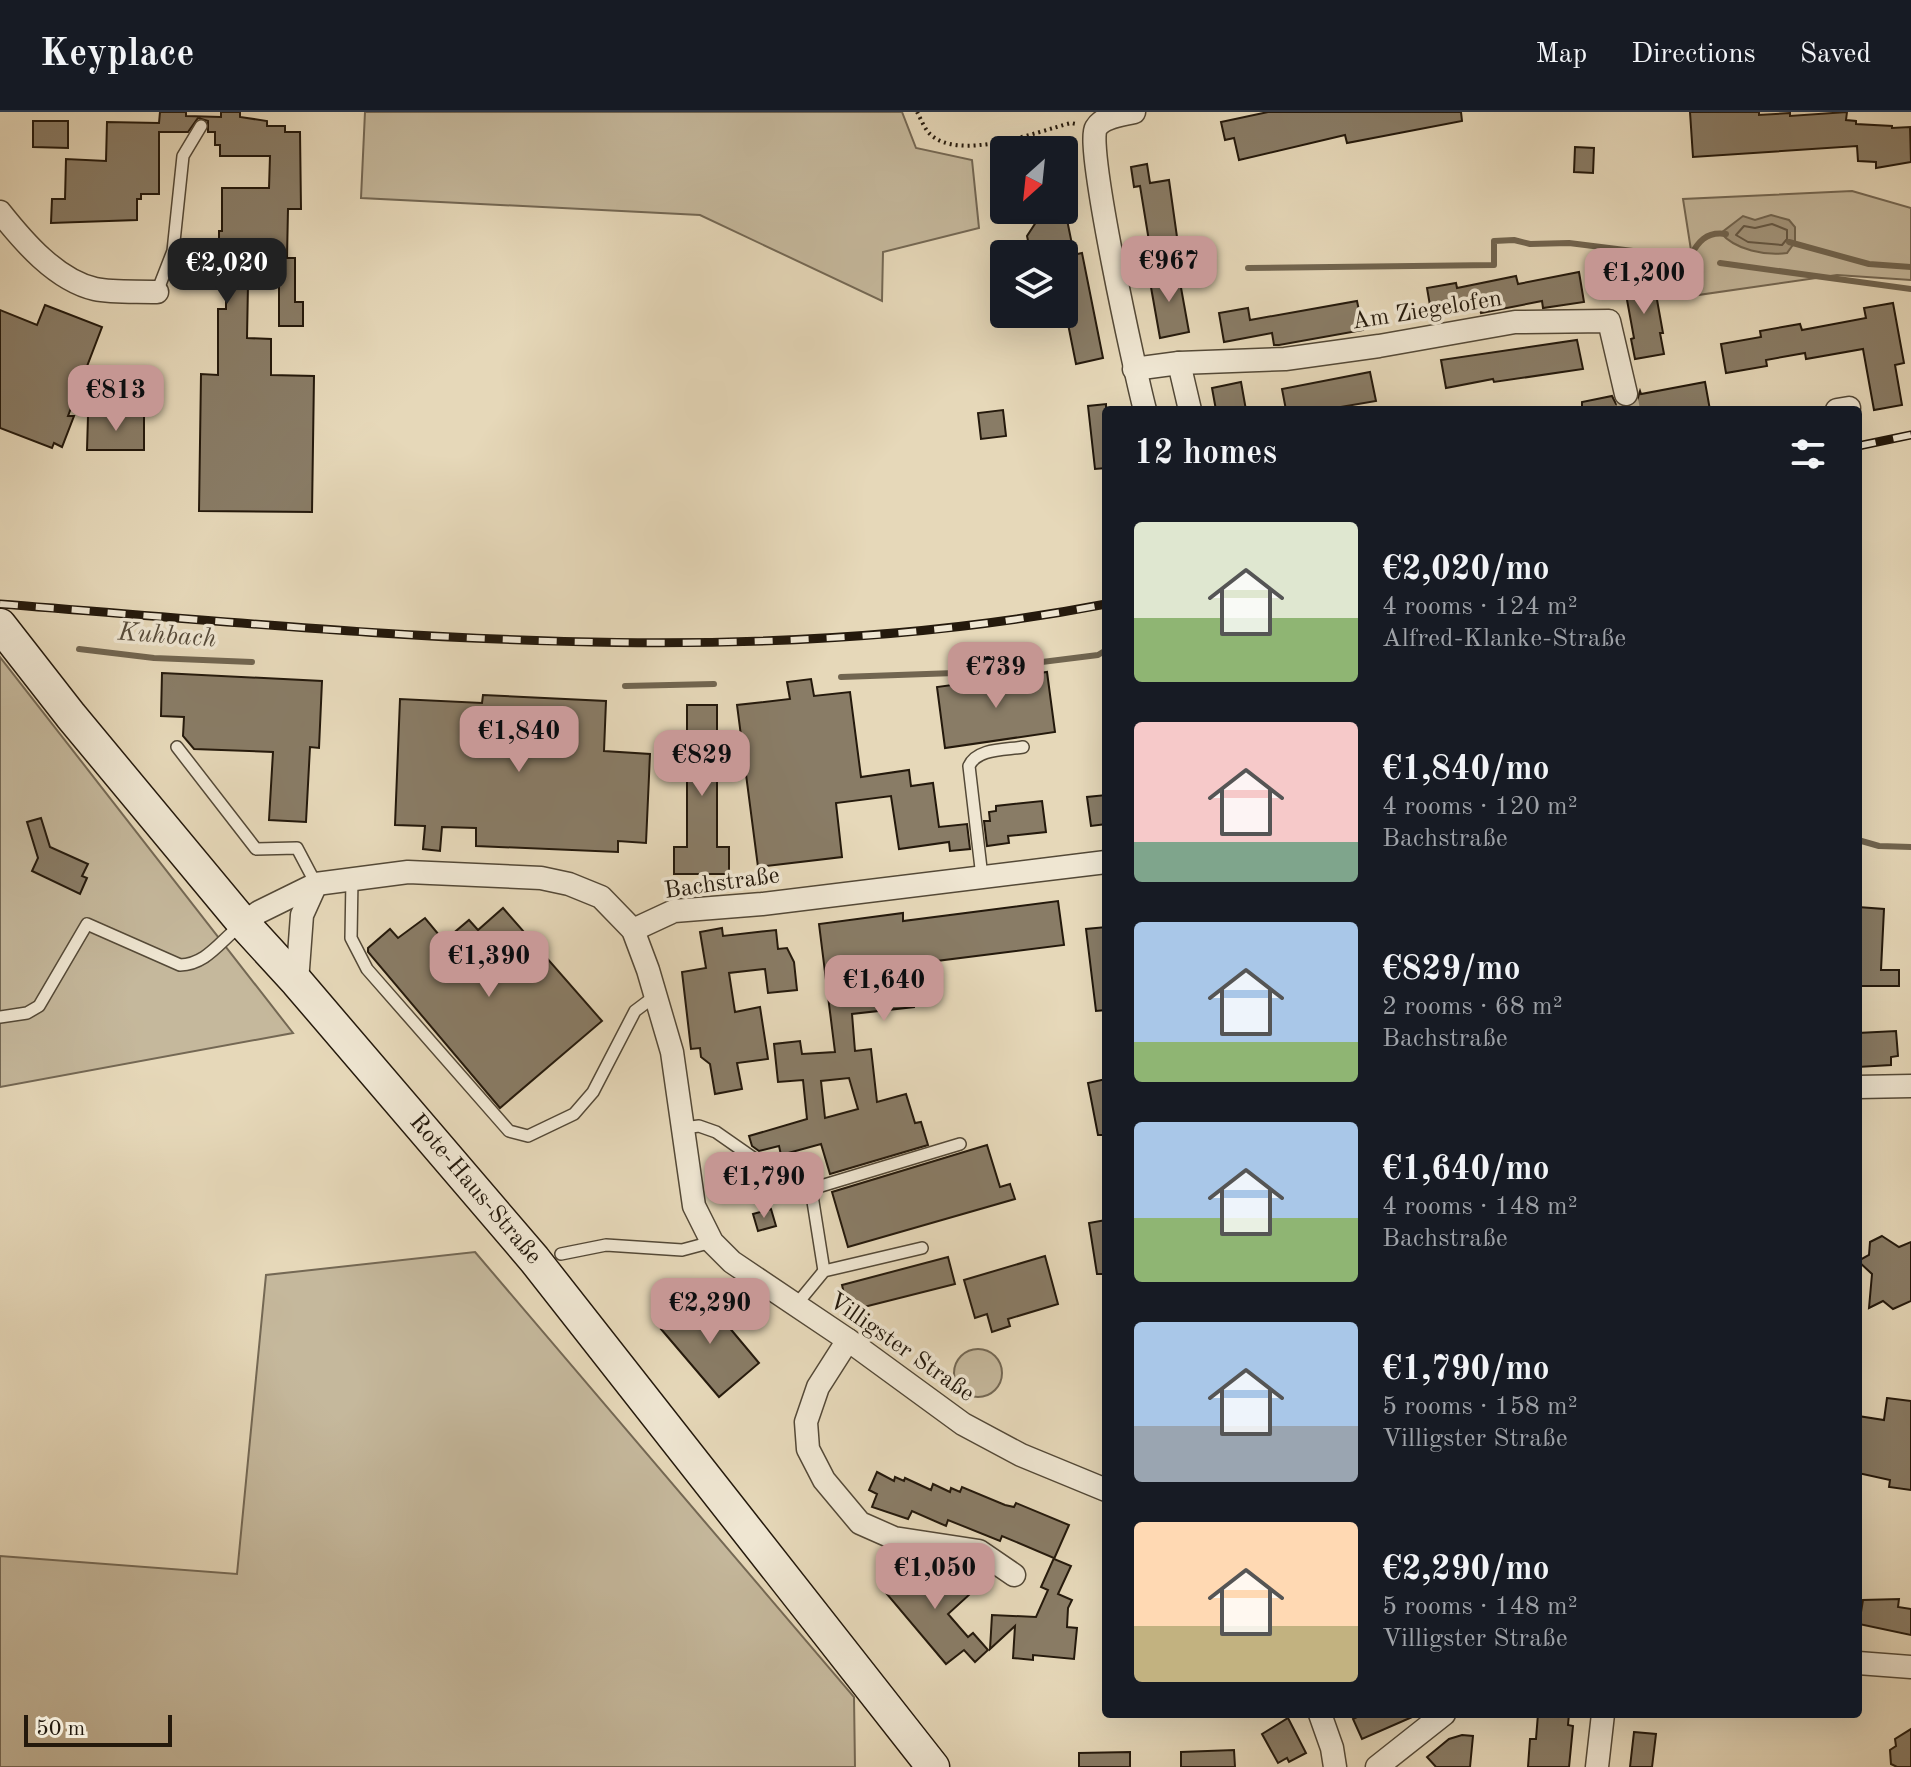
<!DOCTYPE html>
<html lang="en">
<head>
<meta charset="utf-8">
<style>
  :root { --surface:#171b24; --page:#20242c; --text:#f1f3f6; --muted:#9ea1a6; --line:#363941; --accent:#c59692 }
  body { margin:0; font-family:"Old Standard TT",serif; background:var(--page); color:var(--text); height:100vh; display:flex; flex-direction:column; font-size:30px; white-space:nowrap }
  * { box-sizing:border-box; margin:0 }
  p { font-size:26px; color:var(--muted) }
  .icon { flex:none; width:44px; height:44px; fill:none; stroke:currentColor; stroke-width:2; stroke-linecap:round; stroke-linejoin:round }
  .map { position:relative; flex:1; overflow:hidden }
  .sheet { position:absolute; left:1102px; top:294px; width:760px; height:1312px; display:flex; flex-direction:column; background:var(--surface); border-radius:8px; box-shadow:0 8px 32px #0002 }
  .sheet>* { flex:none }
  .needle { width:52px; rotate:207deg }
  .tools { position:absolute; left:990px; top:24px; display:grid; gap:16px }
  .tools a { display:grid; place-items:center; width:88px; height:88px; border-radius:8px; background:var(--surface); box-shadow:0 8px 32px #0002; font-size:40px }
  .scale { position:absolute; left:24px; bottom:20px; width:148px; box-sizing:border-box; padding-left:8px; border:4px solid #24190c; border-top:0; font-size:22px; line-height:28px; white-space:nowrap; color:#24190c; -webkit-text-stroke:6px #efe6d2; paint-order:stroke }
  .price { position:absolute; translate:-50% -68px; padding:0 18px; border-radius:16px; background:var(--accent); color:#111; font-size:26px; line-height:52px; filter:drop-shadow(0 2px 4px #0008) }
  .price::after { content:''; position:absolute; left:50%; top:48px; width:24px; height:18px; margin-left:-12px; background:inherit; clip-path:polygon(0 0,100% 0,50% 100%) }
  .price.selected { background:#222; color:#fff }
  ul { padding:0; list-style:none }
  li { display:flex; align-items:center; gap:24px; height:200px; padding:0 32px }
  li span { display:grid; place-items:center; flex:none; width:224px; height:160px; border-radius:8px; color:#555 }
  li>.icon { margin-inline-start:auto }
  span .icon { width:96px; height:96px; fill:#fffc; stroke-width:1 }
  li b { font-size:34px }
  h2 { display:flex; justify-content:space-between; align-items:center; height:96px; padding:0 32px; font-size:34px }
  header { display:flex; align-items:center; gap:48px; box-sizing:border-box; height:112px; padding:0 40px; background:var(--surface); border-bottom:2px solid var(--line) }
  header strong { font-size:38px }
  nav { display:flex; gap:44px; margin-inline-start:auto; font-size:28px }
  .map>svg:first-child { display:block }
  .green { fill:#c5b89c; stroke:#746854; stroke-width:2 }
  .water { fill:#a4977e; stroke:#716550; stroke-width:2 }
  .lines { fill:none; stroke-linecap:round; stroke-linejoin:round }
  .shore { stroke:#645845; stroke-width:2 }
  .stream { stroke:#716550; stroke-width:6 }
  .building { fill:#897c66; stroke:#24190c; stroke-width:2; fill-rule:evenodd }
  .minor-tunnel { stroke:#bfb296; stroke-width:22; stroke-dasharray:22 11; stroke-linecap:butt }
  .service-casing { stroke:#544937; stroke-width:14 }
  .minor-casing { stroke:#544937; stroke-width:25 }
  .secondary-casing { stroke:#24190c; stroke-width:35 }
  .path { stroke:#24190c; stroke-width:4; stroke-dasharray:2 4; stroke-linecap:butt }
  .service { stroke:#efe6d2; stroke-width:11 }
  .minor { stroke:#efe6d2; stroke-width:22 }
  .secondary { stroke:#efe6d2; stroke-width:32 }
  .rail-casing { stroke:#24190c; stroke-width:9 }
  .rail { stroke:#efe6d2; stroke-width:6; stroke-dasharray:18; stroke-linecap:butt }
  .labels { text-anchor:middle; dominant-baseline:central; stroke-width:7; stroke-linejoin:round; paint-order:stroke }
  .street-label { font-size:24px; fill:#24190c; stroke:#efe6d2 }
  .water-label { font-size:26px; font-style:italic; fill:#574b3a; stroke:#efe6d2 }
</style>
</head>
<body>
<header>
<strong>Keyplace</strong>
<nav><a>Map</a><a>Directions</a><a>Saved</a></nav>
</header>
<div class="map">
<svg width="1911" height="1655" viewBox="0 0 1911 1655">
  <rect width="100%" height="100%" fill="#e6d8b9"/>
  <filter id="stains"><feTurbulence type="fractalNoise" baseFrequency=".0025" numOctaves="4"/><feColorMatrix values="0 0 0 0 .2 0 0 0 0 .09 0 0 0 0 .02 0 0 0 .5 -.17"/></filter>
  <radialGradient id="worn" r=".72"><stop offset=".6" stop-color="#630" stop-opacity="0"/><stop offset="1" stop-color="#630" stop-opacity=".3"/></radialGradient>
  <g class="green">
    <polygon points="365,0 902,0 916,36 972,48 979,116 883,140 882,189 700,103 361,86"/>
    <polygon points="1852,79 1911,96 1911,168 1837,163 1698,183 1683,87"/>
    <polygon points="0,545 293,921 0,975"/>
    <polygon points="475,1140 854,1585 855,1655 0,1655 0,1444 237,1462 266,1163"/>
    <circle cx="978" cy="1261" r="24"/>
  </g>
  <path class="water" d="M1771,103L1789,108L1795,115V130L1787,141C1766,144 1735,138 1721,121L1743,104L1755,108Z"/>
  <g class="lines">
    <polygon class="shore" points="1772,112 1787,118 1787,127 1782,133 1748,130 1736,123 1744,114 1755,116"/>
    <g class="stream">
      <polyline points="1789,130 1869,152 1911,155"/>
      <polyline points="1720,151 1911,177"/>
      <path d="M1248,156L1494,153V129L1514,128L1530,132L1569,131L1689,146C1698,130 1706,119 1726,122"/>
      <polyline points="79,537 154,546 252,550"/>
      <polyline points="841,565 955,561 1098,543 1103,540"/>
      <polyline points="625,574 714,572"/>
      <polyline points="1858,728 1879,734 1911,735"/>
    </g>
  </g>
  <g class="building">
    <polygon points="160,0 186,0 186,4 221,5 221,0 240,0 240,5 267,9 267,14 285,14 285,20 300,20 301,97 288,97 287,146 295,146 295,190 303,190 303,214 279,214 279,172 248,172 247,226 271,227 271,263 314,264 312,400 199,399 201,262 218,263 218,197 226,197 226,146 219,146 219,119 222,119 222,76 269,76 270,44 220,44 220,33 215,33 215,20 208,20 208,9 198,6 188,20 159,20 159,82 141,82 141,87 137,87 137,108 51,111 52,87 65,87 66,47 106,49 107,10 159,11"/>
    <polygon points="1268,0 1461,0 1462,9 1347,31 1345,23 1239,48 1234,26 1225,28 1221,10"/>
    <polygon points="1690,0 1759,0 1759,3 1790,1 1790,4 1847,0 1846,8 1856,9 1856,12 1892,14 1892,16 1910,15 1911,50 1876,56 1876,50 1858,49 1857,34 1693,45"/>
    <polygon points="33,9 68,9 68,36 33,35"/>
    <polygon points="1575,35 1594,36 1593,61 1574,60"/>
    <polygon points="1147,52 1150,71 1169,68 1177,125 1149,129 1140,74 1134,75 1131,55"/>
    <polygon points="1044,98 1065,98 1074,142 1046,142 1045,135 1030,138 1027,124"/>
    <polygon points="1082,141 1103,246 1076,252 1068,212 1075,210 1067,161 1064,160 1064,145"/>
    <polygon points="1178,159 1189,220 1160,226 1149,164"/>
    <polygon points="1579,160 1584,190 1543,196 1542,189 1481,201 1480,198 1432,205 1427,176 1456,171 1457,176 1516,164 1518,172"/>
    <polygon points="1652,160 1663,221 1660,221 1664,242 1635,247 1631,227 1634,226 1623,166"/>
    <polygon points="1357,189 1363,218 1279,233 1274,233 1272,221 1224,230 1219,201 1248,196 1250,208"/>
    <polygon points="1893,191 1904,251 1895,253 1902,293 1874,298 1863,237 1806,247 1805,241 1766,248 1767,254 1726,261 1721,232 1761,225 1760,219 1800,212 1802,218 1866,206 1864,196"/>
    <polygon points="45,193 102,215 68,304 74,304 62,335 54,331 52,336 0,316 0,198 37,213"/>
    <polygon points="1577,228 1583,257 1494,270 1493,267 1446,276 1441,248"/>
    <polygon points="1370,260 1376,289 1323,298 1286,298 1282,277"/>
    <polygon points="1241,270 1246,298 1216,298 1212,276"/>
    <polygon points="1705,270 1710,298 1582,298 1582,290 1612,284 1616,292 1628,296 1636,292 1640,279 1641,282"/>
    <polygon points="1106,292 1106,356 1095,357 1088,294"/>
    <polygon points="1003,298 1006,324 981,327 978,301"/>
    <polygon points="88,304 144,304 144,338 87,338"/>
    <polygon points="1047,560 1055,620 945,636 937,575"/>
    <polygon points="162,561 322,569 319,636 310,635 306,710 269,708 273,640 194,637 183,624 184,605 161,604"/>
    <polygon points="811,567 814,584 850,580 861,665 909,658 911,674 933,671 939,715 967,712 970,737 950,739 949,730 899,737 891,684 836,691 842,745 758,755 737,593 790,587 787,570"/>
    <polygon points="483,583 606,589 604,639 650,642 646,731 618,729 618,740 476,734 476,716 442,715 440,739 423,737 425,714 395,713 400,587 482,591"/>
    <polygon points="687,593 717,593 717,735 729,735 729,762 674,762 674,735 687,735"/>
    <polygon points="1106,683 1106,712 1091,714 1087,685"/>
    <polygon points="1042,689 1046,720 1008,724 1009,731 987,734 984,709 990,709 989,700 996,699 996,694"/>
    <polygon points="41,706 50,735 88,752 82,764 87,766 80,782 32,759 38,746 27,710"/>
    <path d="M1058,789L1064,833L913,852L914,895L852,902L855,939L871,937L877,990L906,982L915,1011L921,1010L928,1033L830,1062L821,1032L781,1043L779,1034L759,1039L752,1034L749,1024L807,1007L803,968L778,970L774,932L800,929L802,942L835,940L819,812L903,801V809ZM849,966L858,997L825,1006L821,969Z"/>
    <polygon points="1858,795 1884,797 1881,858 1899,858 1899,874 1858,874"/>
    <polygon points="503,796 602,909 500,996 368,840 368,836 390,817 398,826 425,806 444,829 469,808 478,818"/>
    <polygon points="1106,815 1106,898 1096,899 1086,817"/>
    <polygon points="722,816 723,824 776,818 778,837 787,836 794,850 797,878 768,881 765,857 729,861 735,900 760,895 768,947 737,951 742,977 715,982 710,952 701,945 700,936 691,937 682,860 706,856 700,820"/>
    <polygon points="1896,919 1898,944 1891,945 1891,953 1858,955 1858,921"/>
    <polygon points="1106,967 1106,1023 1098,1023 1088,971"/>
    <polygon points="987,1033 1000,1075 1010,1072 1015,1087 848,1135 832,1080"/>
    <polygon points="771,1097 776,1114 758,1119 753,1102"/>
    <polygon points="1106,1108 1106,1162 1097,1162 1089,1111"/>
    <polygon points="1882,1124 1899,1135 1911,1130 1911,1189 1893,1197 1883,1189 1869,1196 1872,1162 1858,1149 1869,1143 1870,1130"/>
    <polygon points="1045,1144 1058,1192 1008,1207 1010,1214 992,1220 987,1202 975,1206 964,1168"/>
    <polygon points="948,1145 955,1172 848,1199 842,1173"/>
    <polygon points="702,1183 759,1251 719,1285 661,1217"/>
    <polygon points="1887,1286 1911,1289 1911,1378 1889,1375 1890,1368 1858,1361 1858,1304 1884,1308"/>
    <polygon points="877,1360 894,1369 895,1365 904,1369 905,1366 931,1378 933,1372 950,1380 951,1376 960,1380 962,1375 1005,1393 1014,1395 1016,1391 1069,1413 1054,1447 1071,1454 1058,1482 1072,1488 1068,1496 1067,1515 1077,1516 1074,1547 1033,1543 1033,1548 1013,1546 1015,1514 990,1537 992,1503 1036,1505 1048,1478 1041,1475 1054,1446 1002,1424 1000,1429 948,1408 946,1414 912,1399 908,1407 872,1395 877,1382 869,1378"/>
    <polygon points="896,1446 909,1461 912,1458 937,1485 969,1458 981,1472 948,1502 968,1525 973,1521 988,1538 975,1550 964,1538 946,1552 886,1481 895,1474 881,1458"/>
    <polygon points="1899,1487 1898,1495 1911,1497 1911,1523 1859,1512 1863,1488"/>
    <polygon points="1363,1602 1419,1602 1362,1627 1353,1607"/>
    <polygon points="1538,1602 1569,1602 1568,1613 1573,1614 1569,1655 1528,1655 1530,1627 1536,1627"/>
    <polygon points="1288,1606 1306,1641 1289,1650 1287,1646 1278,1651 1262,1622"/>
    <polygon points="1911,1617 1911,1655 1897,1655 1891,1652 1890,1638 1896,1634 1895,1627"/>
    <polygon points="1634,1620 1656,1622 1652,1655 1630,1655"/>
    <polygon points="1462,1623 1473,1624 1470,1655 1436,1655 1427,1645 1449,1627"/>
    <polygon points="1234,1638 1235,1655 1181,1655 1181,1640"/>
    <polygon points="1130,1640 1130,1655 1079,1655 1079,1641"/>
  </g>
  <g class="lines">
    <polyline class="minor-tunnel" points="1626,282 1629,298"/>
    <g class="service-casing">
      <g id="service">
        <polyline points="157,180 173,139 183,44 201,14"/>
        <polyline points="177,635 256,737 297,736 316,772"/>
        <path d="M982,765L969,654C977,636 1006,638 1023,635"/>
        <polyline points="352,767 351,826 367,857 509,1019 528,1024 574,1002 593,980 635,899 655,884"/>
        <path d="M0,905L27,901L39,894L87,812L180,853C207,852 220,829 240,814"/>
        <polyline points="683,1016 699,1014 716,1020 759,1050 811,1077"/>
        <polyline points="561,1142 606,1133 682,1138 712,1130"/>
        <polyline points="824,1159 811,1077 960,1032"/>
        <polyline points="796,1193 824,1159 922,1136"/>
      </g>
    </g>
    <g class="minor-casing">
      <g id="minor">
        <path d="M1134,0C1122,3 1103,4 1096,16C1085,34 1136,264 1145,298"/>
        <path d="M0,100C23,129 56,168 95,177C114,181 137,179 157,180"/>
        <polyline points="1179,251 1190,298"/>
        <polyline points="1134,257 1179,251 1285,247 1379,234 1515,210 1609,209 1626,282"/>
        <polyline points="1837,298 1849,296"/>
        <polyline points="243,811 259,800 316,772 408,760 541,766 569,772 601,785 633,818 648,858 672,940 694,1094 712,1130 732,1150 848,1228 963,1312 1021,1343 1106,1378"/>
        <polyline points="633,818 674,799 762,792 1106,750"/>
        <polyline points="297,870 302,803 316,772"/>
        <polyline points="1858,975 1911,974"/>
        <polyline points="848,1228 818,1275 806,1310 808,1337 824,1368 860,1411 894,1426 979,1439 1014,1463"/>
        <polyline points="1858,1551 1911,1555"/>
        <polyline points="1320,1602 1332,1636 1335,1655"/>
        <polyline points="1377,1655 1444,1602"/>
        <polyline points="1597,1655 1603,1602"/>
      </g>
    </g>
    <g class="secondary-casing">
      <g id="secondary">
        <path id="s1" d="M0,513L71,604L243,811L297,870L534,1147L933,1655"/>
      </g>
    </g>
    <path class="path" d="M917,0C921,7 924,16 930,22C959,50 1036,20 1071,11L1076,12"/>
    <use href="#service" class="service"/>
    <use href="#minor" class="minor"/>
    <use href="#secondary" class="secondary"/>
    <g class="rail-casing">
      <g id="rail">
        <polyline points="1858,334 1911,323"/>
        <path d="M0,492C368,520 740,563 1106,492"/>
      </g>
    </g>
    <use href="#rail" class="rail"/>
  </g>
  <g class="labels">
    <g class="street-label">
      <text transform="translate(1427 199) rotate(-9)">Am Ziegelofen</text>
      <text transform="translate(722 772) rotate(-8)">Bachstraße</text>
      <text stroke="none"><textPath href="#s1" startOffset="738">Rote-Haus-Straße</textPath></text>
      <text transform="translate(901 1236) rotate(35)">Villigster Straße</text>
    </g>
    <g class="water-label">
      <text transform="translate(167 524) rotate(4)">Kuhbach</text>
    </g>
  </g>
  <rect width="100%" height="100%" filter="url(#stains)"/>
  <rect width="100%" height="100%" fill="url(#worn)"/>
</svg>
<div class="tools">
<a><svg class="needle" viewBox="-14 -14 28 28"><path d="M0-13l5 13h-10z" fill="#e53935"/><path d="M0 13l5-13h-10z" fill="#9ea1a6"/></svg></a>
<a><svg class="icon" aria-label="layers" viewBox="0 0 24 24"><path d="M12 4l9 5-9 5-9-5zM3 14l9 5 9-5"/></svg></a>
</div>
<div class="scale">50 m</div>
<b class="price" style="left:1169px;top:192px">€967</b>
<b class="price selected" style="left:227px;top:194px">€2,020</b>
<b class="price" style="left:1644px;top:204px">€1,200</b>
<b class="price" style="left:116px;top:321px">€813</b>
<b class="price" style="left:996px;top:598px">€739</b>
<b class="price" style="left:519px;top:662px">€1,840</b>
<b class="price" style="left:702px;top:686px">€829</b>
<b class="price" style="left:489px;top:887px">€1,390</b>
<b class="price" style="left:884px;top:911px">€1,640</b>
<b class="price" style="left:764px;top:1108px">€1,790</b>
<b class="price" style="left:710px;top:1234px">€2,290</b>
<b class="price" style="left:935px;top:1499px">€1,050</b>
<section class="sheet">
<h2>12 homes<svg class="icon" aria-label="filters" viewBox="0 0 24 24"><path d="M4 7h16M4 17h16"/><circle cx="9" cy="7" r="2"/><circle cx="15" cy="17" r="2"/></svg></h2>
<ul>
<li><span style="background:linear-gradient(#dfe7d0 60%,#8fb573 0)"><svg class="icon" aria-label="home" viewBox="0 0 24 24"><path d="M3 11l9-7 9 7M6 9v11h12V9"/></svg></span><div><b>€2,020/mo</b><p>4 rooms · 124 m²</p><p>Alfred-Klanke-Straße</p></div></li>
<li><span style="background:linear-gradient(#f6c9c9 75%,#7fa58c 0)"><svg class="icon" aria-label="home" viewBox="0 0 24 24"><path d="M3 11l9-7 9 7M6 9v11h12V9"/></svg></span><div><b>€1,840/mo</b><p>4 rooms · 120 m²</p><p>Bachstraße</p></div></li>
<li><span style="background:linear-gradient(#a9c7e8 75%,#8fb573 0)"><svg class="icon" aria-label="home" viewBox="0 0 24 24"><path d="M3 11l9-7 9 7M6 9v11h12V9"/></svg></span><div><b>€829/mo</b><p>2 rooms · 68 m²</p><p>Bachstraße</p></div></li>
<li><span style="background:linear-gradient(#a9c7e8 60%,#8fb573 0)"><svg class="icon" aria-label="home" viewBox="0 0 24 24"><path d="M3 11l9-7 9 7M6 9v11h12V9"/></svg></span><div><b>€1,640/mo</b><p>4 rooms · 148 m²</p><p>Bachstraße</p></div></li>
<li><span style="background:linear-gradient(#a9c7e8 65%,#9aa5b1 0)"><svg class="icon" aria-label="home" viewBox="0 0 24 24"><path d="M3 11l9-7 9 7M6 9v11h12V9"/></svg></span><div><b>€1,790/mo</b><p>5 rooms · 158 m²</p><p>Villigster Straße</p></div></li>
<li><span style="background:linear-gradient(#ffd9b3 65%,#c2b280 0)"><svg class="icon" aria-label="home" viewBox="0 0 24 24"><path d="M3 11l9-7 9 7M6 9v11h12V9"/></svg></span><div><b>€2,290/mo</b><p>5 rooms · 148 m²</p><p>Villigster Straße</p></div></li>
</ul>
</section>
</div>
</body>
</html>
